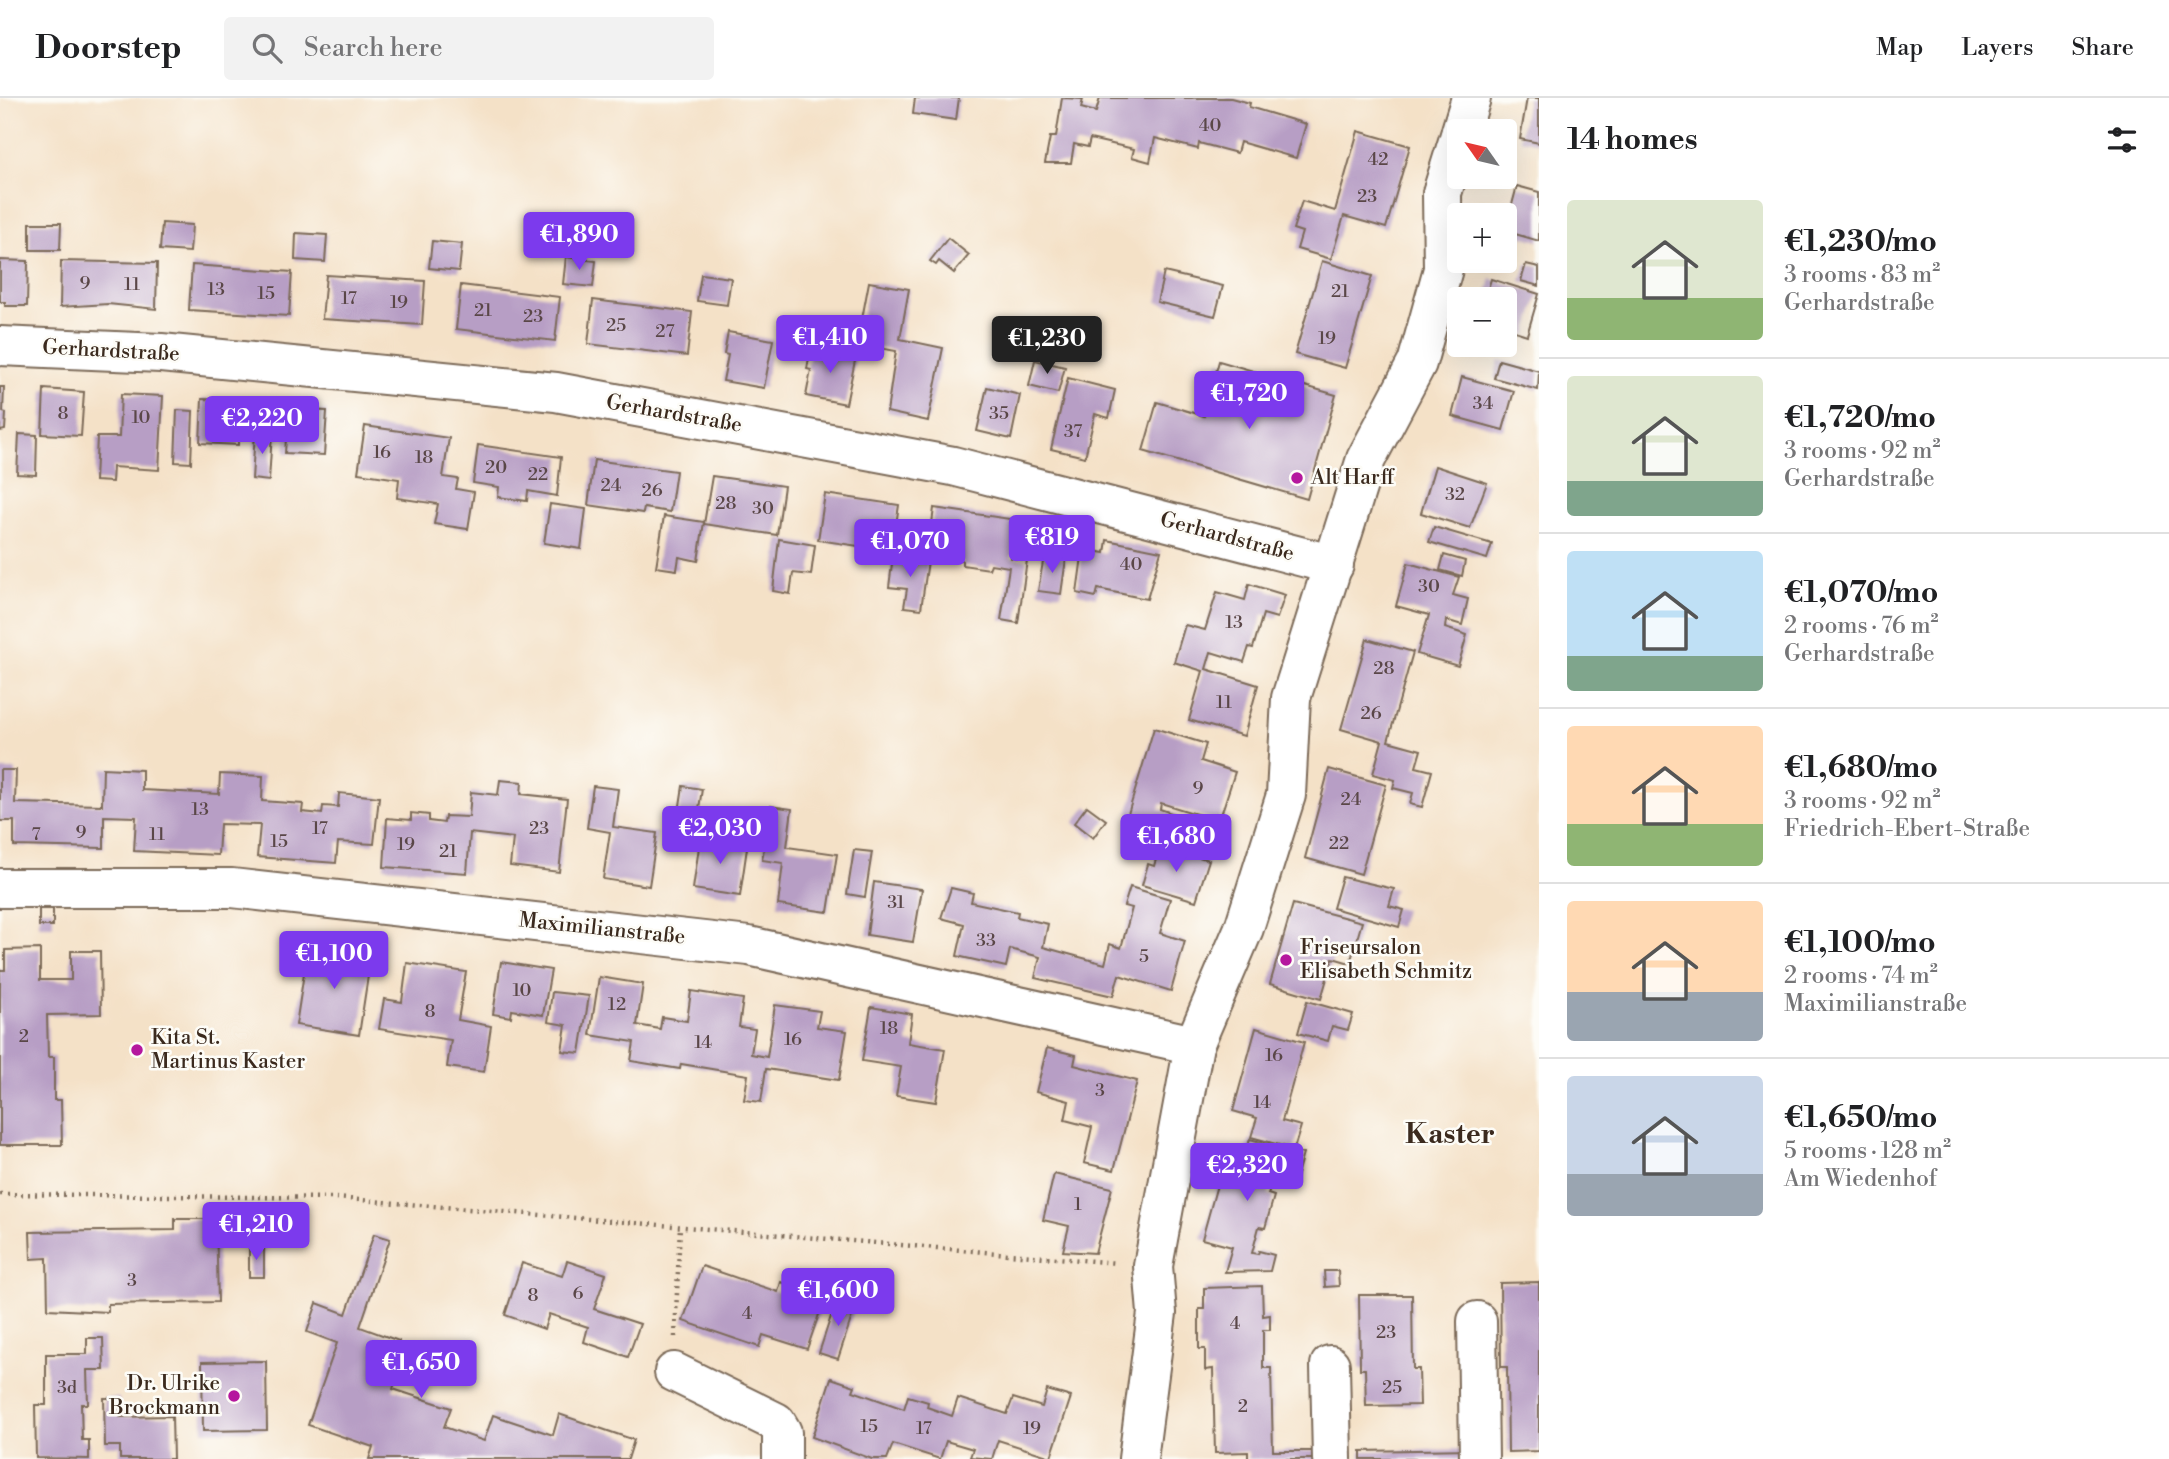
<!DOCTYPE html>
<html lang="en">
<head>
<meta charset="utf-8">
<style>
  :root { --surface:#fff; --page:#f2f2f2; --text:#202124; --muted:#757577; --line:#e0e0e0; --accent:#7c3aed }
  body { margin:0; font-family:"Libre Bodoni",serif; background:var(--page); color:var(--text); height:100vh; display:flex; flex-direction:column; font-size:26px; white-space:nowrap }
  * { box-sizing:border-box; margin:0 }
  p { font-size:23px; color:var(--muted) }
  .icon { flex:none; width:38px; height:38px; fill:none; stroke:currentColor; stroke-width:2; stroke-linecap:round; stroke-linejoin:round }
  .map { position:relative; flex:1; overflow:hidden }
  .sheet { display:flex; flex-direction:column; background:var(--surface); width:630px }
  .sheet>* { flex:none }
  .needle { width:46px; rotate:304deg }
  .buttons { position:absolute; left:1447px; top:21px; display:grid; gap:14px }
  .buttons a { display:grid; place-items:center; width:70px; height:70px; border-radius:7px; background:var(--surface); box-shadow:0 7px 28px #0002; font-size:35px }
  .price { position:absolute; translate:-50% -60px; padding:0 16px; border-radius:7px; background:var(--accent); color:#fff; font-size:23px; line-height:46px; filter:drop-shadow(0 2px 4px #0008) }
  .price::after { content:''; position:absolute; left:50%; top:42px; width:21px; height:16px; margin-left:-10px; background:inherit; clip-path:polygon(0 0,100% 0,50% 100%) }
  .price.on { background:#222; color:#fff }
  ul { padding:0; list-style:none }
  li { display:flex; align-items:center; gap:21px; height:175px; padding:0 28px }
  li+li { border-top:2px solid var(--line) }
  li span { display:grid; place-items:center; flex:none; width:196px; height:140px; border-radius:7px; color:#555 }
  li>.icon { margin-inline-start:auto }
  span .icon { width:84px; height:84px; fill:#fffc; stroke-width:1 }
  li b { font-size:30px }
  h2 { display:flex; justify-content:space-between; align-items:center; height:84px; padding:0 28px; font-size:30px }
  header { display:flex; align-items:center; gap:42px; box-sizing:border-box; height:98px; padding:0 35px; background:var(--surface); border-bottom:2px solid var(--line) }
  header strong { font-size:33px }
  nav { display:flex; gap:38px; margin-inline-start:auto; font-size:24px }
  .search { width:490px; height:63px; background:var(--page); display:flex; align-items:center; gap:18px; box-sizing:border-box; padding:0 24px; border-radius:7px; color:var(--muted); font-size:26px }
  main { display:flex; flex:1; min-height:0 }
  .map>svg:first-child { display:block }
  .building { fill:#b79ec5 }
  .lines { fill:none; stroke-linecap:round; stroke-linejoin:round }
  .minor-casing { stroke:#7c6a59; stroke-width:42 }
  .path { stroke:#7c6a59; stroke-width:4.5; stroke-dasharray:2 5; stroke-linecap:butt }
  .minor { stroke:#fff; stroke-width:38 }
  .poi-dot { fill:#b5179e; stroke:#fdfcf7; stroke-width:2.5 }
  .labels { text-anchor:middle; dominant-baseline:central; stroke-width:5; stroke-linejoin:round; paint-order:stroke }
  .number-label { font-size:18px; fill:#5a4748 }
  .street-label { font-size:21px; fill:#3b2a1e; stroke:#fdfcf7 }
  .poi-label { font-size:21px; fill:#3b2a1e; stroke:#fdfcf7; text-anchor:start }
  .district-label { font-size:28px; font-weight:bold; fill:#3b2a1e; stroke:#fdfcf7 }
</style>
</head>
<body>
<header>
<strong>Doorstep</strong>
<div class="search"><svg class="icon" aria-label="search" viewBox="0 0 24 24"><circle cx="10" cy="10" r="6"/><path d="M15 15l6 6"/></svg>Search here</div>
<nav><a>Map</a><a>Layers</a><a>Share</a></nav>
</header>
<main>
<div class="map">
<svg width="1539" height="1361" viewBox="0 0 1539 1361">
  <rect width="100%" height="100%" fill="#fdfcf7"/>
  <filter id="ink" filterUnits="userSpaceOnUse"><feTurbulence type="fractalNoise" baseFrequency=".0143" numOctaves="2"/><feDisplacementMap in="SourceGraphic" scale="14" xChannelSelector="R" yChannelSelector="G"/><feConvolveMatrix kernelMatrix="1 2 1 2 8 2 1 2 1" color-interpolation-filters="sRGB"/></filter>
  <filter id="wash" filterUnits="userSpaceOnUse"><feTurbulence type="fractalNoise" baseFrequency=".00686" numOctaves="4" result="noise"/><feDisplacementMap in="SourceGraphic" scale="28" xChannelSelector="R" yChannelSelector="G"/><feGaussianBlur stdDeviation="1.57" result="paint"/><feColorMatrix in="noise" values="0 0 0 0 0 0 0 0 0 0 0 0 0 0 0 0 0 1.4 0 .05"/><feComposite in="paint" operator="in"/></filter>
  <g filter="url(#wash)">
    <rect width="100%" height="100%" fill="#f4e1c7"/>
    <g id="blocks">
      <g class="building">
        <polygon points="915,0 959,0 956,22 913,16"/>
        <polygon points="1062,0 1083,1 1081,10 1096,14 1100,0 1231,0 1250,5 1249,9 1306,26 1296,60 1240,44 1237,55 1199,45 1198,51 1155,40 1150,64 1132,59 1134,51 1090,41 1088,49 1074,46 1071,65 1045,65 1050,39 1056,39"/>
        <polygon points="1527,0 1539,0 1539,45 1520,41"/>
        <polygon points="1358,33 1410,48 1386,130 1344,118 1331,161 1297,151 1302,134 1293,131 1302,103 1335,113"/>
        <polygon points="1517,88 1539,94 1539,143 1505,133"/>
        <polygon points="30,125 61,125 60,152 30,152"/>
        <polygon points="162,125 192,127 190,154 160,152"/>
        <polygon points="296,135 327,137 325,164 295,162"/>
        <polygon points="948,140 969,157 954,175 939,163 936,167 930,163"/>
        <polygon points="432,143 462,146 459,173 429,170"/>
        <polygon points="566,159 596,163 593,189 563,186"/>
        <polygon points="0,162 28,163 27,208 5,208 5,204 0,204"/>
        <polygon points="61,163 157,165 156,211 108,206 60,209"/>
        <polygon points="1322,163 1372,178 1345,270 1295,256"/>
        <polygon points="1526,166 1539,169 1539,188 1521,183"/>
        <polygon points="192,167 292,174 289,218 189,212"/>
        <polygon points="1164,174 1223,188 1215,218 1157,204"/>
        <polygon points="701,176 731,180 727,207 697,203"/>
        <polygon points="326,177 425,183 422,227 322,221"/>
        <polygon points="1491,181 1539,196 1527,237 1505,230 1505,201 1485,201"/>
        <polygon points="869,184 909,191 900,241 943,250 928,323 887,314 896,253 863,247 868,222 862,221"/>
        <polygon points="461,187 560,199 555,243 456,231"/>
        <polygon points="593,202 692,214 687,258 588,246"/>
        <polygon points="728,234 773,242 764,290 723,283 728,257 724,256"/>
        <polygon points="811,249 856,258 846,306 806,298 811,272 807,271"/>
        <polygon points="1035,262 1065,269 1058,295 1029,288"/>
        <polygon points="1499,262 1539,273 1538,292 1494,280"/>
        <polygon points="1219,263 1336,297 1307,401 1143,353 1157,304 1204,318"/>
        <polygon points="1462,279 1514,293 1503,332 1452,318"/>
        <polygon points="1068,280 1115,292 1109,320 1095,316 1085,359 1051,351"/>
        <polygon points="0,289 4,289 3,314 6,315 5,332 0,333"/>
        <polygon points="987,289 1020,297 1011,341 977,333"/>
        <polygon points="44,291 84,294 81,338 42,336"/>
        <polygon points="121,296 163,298 159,372 113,369 112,384 95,383 97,339 119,339"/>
        <polygon points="202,301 240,302 238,347 200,345"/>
        <polygon points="288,311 327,313 324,357 285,355"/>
        <polygon points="177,312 193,313 191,365 175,364"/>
        <polygon points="365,328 449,340 443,379 458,381 456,391 474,394 468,431 434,426 438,406 397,400 399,381 358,375"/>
        <polygon points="255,334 272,335 269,383 252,381"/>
        <polygon points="19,336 37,337 36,377 17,376"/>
        <polygon points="478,347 561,359 557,398 528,393 527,403 498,399 499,389 473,385"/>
        <polygon points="594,362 676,373 670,414 644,410 643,415 588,407"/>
        <polygon points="1435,368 1487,385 1470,430 1421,415"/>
        <polygon points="712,378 784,388 777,437 704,426"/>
        <polygon points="825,396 899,407 892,453 818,442"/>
        <polygon points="550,406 586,411 581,451 544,445"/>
        <polygon points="934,410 1017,422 1011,460 1027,462 1018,525 1001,522 1009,469 991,466 989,471 962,467 962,462 928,457"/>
        <polygon points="664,418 704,424 698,463 679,459 677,472 656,469"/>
        <polygon points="1434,429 1492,446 1487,461 1429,444"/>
        <polygon points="779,441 815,447 811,477 793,475 790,496 773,493"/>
        <polygon points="1107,442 1161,453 1147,501 1098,491 1096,499 1077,495 1083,451 1105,455"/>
        <polygon points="1444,457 1465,463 1462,478 1440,472"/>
        <polygon points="893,458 928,463 921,511 904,509 907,491 889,489"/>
        <polygon points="1044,458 1066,461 1061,496 1038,493"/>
        <polygon points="1408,465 1459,479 1453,497 1468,501 1462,527 1446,522 1445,530 1467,537 1458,568 1417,556 1429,517 1396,508"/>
        <polygon points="1249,486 1285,497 1277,520 1263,516 1253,550 1249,549 1244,564 1211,554 1206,571 1258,587 1244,638 1189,622 1203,573 1174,564 1185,527 1205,532 1217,494 1245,502"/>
        <polygon points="1367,541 1413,554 1388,643 1421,652 1416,669 1432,673 1422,709 1410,706 1413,695 1393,690 1395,682 1373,676 1382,643 1341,631"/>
        <polygon points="1154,630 1206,646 1201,663 1235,674 1219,723 1161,705 1160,711 1177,717 1173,730 1128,716"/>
        <polygon points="103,670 142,672 142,692 219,696 220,676 263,678 262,703 303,706 302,714 322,716 323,708 338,709 339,695 379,699 374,746 338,744 336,765 257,759 260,727 220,726 218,757 134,753 136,719 104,718 104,750 14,748 14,723 0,723 0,672 16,672 15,705 102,707"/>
        <polygon points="1329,671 1386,687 1361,776 1305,760"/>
        <polygon points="500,682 522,684 521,696 567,701 559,774 510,768 513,740 470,735 467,775 384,769 387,720 411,722 411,715 429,717 429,723 444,725 445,718 469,719 471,694 498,697"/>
        <polygon points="593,688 618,691 613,729 657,735 649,788 603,781 610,734 587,730"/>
        <polygon points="683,688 702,691 694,743 675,740"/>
        <polygon points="771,708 792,711 787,749 837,756 828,814 778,807 783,765 762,762"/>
        <polygon points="1087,708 1106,722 1093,740 1074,725"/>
        <polygon points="701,735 733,740 731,747 747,750 740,798 693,791"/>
        <polygon points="1160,748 1209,762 1196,803 1142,787 1148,766 1154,768"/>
        <polygon points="854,752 872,754 865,799 847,796"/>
        <polygon points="1342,779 1394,791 1389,808 1404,812 1399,829 1333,810"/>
        <polygon points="874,784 922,791 913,844 867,837"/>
        <polygon points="1130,789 1170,801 1160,835 1185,843 1171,893 1119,877 1113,898 1035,880 1040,859 1010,851 1006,869 957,858 964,826 941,820 951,790 973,795 971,804 1018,814 1017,819 1048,826 1043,849 1105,866 1110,846 1121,850 1132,810 1124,808"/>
        <polygon points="1293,806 1362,824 1350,865 1333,860 1321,901 1270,886"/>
        <rect x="39" y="811" width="14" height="17"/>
        <polygon points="308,849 371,858 359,937 296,927"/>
        <polygon points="40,851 40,882 71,882 71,853 100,853 101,916 47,917 48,959 54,959 54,1002 61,1002 62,1047 0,1047 0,872 5,872 5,852"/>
        <polygon points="501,864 551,872 543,917 512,912 511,919 493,916"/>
        <polygon points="407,865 466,874 458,922 491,928 484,974 447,969 451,942 379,931 384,901 402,904"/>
        <polygon points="599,879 643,886 637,927 660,931 662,919 687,923 691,893 743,901 739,929 755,931 751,956 767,959 775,907 820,913 817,929 847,933 839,982 766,971 761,1004 744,1002 748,977 681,966 680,971 631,963 634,944 590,937"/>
        <polygon points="552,894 589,898 580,955 562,953 566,927 548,924"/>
        <polygon points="1307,903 1353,916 1348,932 1332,928 1328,943 1298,935"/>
        <polygon points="871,909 912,916 908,945 945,951 936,1004 896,998 901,969 862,963"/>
        <polygon points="1256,930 1304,944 1282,1023 1301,1028 1294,1051 1251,1039 1257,1020 1233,1013"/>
        <polygon points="1047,950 1076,957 1074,967 1137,983 1114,1072 1084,1065 1092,1029 1065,1022 1069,1003 1036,994"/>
        <polygon points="1250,1041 1303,1056 1296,1080 1275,1073 1268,1096 1274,1098 1265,1130 1259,1129 1252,1155 1258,1156 1259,1153 1274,1157 1270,1173 1225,1174 1232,1149 1202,1141 1225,1058 1243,1063"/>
        <polygon points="1054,1076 1112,1090 1095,1155 1063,1153 1069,1128 1043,1122"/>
        <polygon points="175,1121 216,1121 218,1204 108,1206 108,1214 48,1211 47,1160 31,1161 30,1134 175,1132"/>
        <polygon points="374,1136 390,1141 360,1229 399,1243 400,1268 393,1291 451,1310 444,1329 484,1343 493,1317 553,1337 559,1316 634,1342 628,1361 369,1361 373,1349 308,1327 337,1245 307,1234 317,1205 346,1216"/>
        <rect x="249" y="1148" width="15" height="31"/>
        <polygon points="567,1163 606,1176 594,1211 640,1226 628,1259 584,1244 588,1229 549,1216 544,1231 505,1217 522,1165 562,1178"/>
        <polygon points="702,1168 778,1194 781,1184 825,1199 807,1251 763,1237 759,1249 683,1223"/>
        <polygon points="1324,1173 1338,1173 1339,1188 1325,1189"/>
        <polygon points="1539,1184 1539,1353 1508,1354 1507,1269 1501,1269 1500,1185"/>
        <polygon points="1262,1188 1263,1218 1270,1217 1270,1232 1263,1232 1263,1270 1271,1270 1273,1353 1324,1353 1325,1361 1248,1361 1248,1354 1215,1355 1213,1271 1205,1272 1205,1251 1199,1251 1199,1211 1204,1211 1204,1190"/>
        <polygon points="1359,1197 1412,1197 1413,1271 1419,1271 1420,1307 1366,1308 1365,1271 1360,1271"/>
        <polygon points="837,1200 856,1206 838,1261 819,1255"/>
        <polygon points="87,1240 103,1240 104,1272 87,1272 88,1306 81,1306 82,1342 89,1342 89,1361 36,1360 35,1307 46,1307 46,1256 87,1256"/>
        <polygon points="266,1263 267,1332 203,1333 202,1264"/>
        <polygon points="831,1280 855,1288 853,1293 904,1311 908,1298 928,1304 927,1309 952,1318 958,1300 1007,1316 1013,1300 1042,1309 1047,1292 1071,1299 1051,1359 998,1342 992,1361 970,1359 973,1351 946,1343 940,1361 893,1346 887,1361 872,1361 812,1339"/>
        <polygon points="104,1300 119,1300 120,1319 172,1318 173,1361 120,1361 120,1348 105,1348"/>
        <polygon points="1471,1351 1471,1361 1361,1361 1361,1353"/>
      </g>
    </g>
  </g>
  <g filter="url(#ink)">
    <use href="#blocks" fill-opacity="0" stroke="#7c6a59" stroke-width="2"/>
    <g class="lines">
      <g class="minor-casing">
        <g id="minor">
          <polyline points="1461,33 1471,0"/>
          <polyline points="0,248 161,255 556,294 953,368 1334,467"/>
          <polyline points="0,790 232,790 749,848 1194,947"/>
          <polyline points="1477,1223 1479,1361"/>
          <polyline points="1330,1267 1332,1361"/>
          <polyline points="674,1274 776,1324 782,1334 782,1361"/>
          <polyline points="1138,1361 1157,1215 1153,1168 1194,947 1244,830 1286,697 1291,600 1366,361 1417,265 1443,171 1442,95 1460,37"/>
        </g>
      </g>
      <g class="path">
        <polyline points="0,1096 336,1100 1117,1165"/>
        <polyline points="675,1239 680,1128"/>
      </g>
      <use href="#minor" class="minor"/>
    </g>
  </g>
  <g class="poi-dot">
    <circle cx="1297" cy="380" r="7"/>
    <circle cx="1286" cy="862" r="7"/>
    <circle cx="137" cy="952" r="7"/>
    <circle cx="234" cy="1298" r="7"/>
  </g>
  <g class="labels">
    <g class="number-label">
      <text x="1210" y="27">40</text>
      <text x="1378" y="61">42</text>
      <text x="1367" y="98">23</text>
      <text x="85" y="185">9</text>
      <text x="132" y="186">11</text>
      <text x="216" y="191">13</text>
      <text x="1340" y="193">21</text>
      <text x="266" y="195">15</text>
      <text x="349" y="200">17</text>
      <text x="399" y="204">19</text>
      <text x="483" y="212">21</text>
      <text x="533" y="218">23</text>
      <text x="616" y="227">25</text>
      <text x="665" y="233">27</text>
      <text x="1327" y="240">19</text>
      <text x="1483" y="305">34</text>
      <text x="63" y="315">8</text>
      <text x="999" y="315">35</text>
      <text x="141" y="319">10</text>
      <text x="1073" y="333">37</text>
      <text x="382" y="354">16</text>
      <text x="424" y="359">18</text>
      <text x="496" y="369">20</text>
      <text x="538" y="376">22</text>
      <text x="611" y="387">24</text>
      <text x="652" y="392">26</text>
      <text x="1455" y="396">32</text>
      <text x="726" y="405">28</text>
      <text x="763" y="410">30</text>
      <text x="1131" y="466">40</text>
      <text x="1429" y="488">30</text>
      <text x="1234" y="524">13</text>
      <text x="1384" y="570">28</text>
      <text x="1224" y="604">11</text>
      <text x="1371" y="615">26</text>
      <text x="1198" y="690">9</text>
      <text x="1351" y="701">24</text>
      <text x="200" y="711">13</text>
      <text x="320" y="730">17</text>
      <text x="539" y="730">23</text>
      <text x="81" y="734">9</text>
      <text x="36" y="736">7</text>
      <text x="157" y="736">11</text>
      <text x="279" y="743">15</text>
      <text x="1339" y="745">22</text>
      <text x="406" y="746">19</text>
      <text x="448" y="753">21</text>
      <text x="896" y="804">31</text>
      <text x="986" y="842">33</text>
      <text x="1144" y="858">5</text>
      <text x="522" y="892">10</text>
      <text x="617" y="906">12</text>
      <text x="430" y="913">8</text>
      <text x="889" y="930">18</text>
      <text x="24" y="938">2</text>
      <text x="793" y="941">16</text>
      <text x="703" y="944">14</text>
      <text x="1274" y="957">16</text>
      <text x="1100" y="992">3</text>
      <text x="1262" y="1004">14</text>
      <text x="1078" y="1106">1</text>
      <text x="132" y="1182">3</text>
      <text x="578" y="1195">6</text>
      <text x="533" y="1197">8</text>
      <text x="747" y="1215">4</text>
      <text x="1235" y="1225">4</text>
      <text x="1386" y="1234">23</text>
      <text x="67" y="1289">3d</text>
      <text x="1392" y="1289">25</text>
      <text x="1243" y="1308">2</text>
      <text x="869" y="1328">15</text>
      <text x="924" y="1330">17</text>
      <text x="1032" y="1330">19</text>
    </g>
    <g class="street-label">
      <text transform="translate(111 253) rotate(3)">Gerhardstraße</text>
      <text transform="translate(674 316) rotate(10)">Gerhardstraße</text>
      <text transform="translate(1227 439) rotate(15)">Gerhardstraße</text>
      <text transform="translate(602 831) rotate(6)">Maximilianstraße</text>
    </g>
    <g class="poi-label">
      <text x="1311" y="380">Alt Harff</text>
      <text x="1300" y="850">Friseursalon<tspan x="1300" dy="24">Elisabeth Schmitz</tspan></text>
      <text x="151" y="940">Kita St.<tspan x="151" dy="24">Martinus Kaster</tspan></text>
      <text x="220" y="1286" text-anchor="end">Dr. Ulrike<tspan x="220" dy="24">Brockmann</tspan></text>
    </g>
    <g class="district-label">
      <text x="1450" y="1036">Kaster</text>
    </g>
  </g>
</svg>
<div class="buttons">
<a><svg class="needle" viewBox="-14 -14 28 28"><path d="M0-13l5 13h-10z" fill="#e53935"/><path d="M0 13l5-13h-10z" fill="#757577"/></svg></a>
<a>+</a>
<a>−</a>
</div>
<b class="price" style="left:579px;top:174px">€1,890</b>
<b class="price" style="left:830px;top:277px">€1,410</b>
<b class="price on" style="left:1047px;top:278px">€1,230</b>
<b class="price" style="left:1249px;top:333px">€1,720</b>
<b class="price" style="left:262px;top:358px">€2,220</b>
<b class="price" style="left:1052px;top:477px">€819</b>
<b class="price" style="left:910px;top:481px">€1,070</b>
<b class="price" style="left:720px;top:768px">€2,030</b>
<b class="price" style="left:1176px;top:776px">€1,680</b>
<b class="price" style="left:334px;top:893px">€1,100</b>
<b class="price" style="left:1247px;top:1105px">€2,320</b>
<b class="price" style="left:256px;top:1164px">€1,210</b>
<b class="price" style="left:838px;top:1230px">€1,600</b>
<b class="price" style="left:421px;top:1302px">€1,650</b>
</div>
<section class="sheet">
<h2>14 homes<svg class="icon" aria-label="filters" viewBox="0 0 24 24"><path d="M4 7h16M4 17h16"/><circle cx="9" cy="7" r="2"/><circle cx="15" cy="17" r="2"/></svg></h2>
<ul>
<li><span style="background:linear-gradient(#dfe7d0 70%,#8fb573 0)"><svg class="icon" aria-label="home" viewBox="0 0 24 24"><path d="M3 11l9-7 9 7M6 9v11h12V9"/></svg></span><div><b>€1,230/mo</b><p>3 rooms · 83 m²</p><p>Gerhardstraße</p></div></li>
<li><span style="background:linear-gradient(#dfe7d0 75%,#7fa58c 0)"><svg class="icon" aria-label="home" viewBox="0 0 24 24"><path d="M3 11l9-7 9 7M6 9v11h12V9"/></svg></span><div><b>€1,720/mo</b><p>3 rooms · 92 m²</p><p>Gerhardstraße</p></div></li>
<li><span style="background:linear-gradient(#bfe0f5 75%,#7fa58c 0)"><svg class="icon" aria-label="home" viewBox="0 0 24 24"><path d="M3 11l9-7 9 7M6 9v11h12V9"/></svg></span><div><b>€1,070/mo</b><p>2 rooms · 76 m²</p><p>Gerhardstraße</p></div></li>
<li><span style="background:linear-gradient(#ffd9b3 70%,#8fb573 0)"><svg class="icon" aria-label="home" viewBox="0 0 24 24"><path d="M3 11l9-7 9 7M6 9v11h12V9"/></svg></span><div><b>€1,680/mo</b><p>3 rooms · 92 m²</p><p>Friedrich-Ebert-Straße</p></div></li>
<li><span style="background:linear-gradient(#ffd9b3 65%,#9aa5b1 0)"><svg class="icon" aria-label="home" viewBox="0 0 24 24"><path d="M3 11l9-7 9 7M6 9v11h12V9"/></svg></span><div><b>€1,100/mo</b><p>2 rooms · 74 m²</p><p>Maximilianstraße</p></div></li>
<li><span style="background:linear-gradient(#c9d6e8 70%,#9aa5b1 0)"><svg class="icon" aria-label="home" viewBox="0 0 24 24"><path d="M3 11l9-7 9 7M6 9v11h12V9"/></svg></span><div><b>€1,650/mo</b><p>5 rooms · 128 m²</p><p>Am Wiedenhof</p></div></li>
</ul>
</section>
</main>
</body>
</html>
